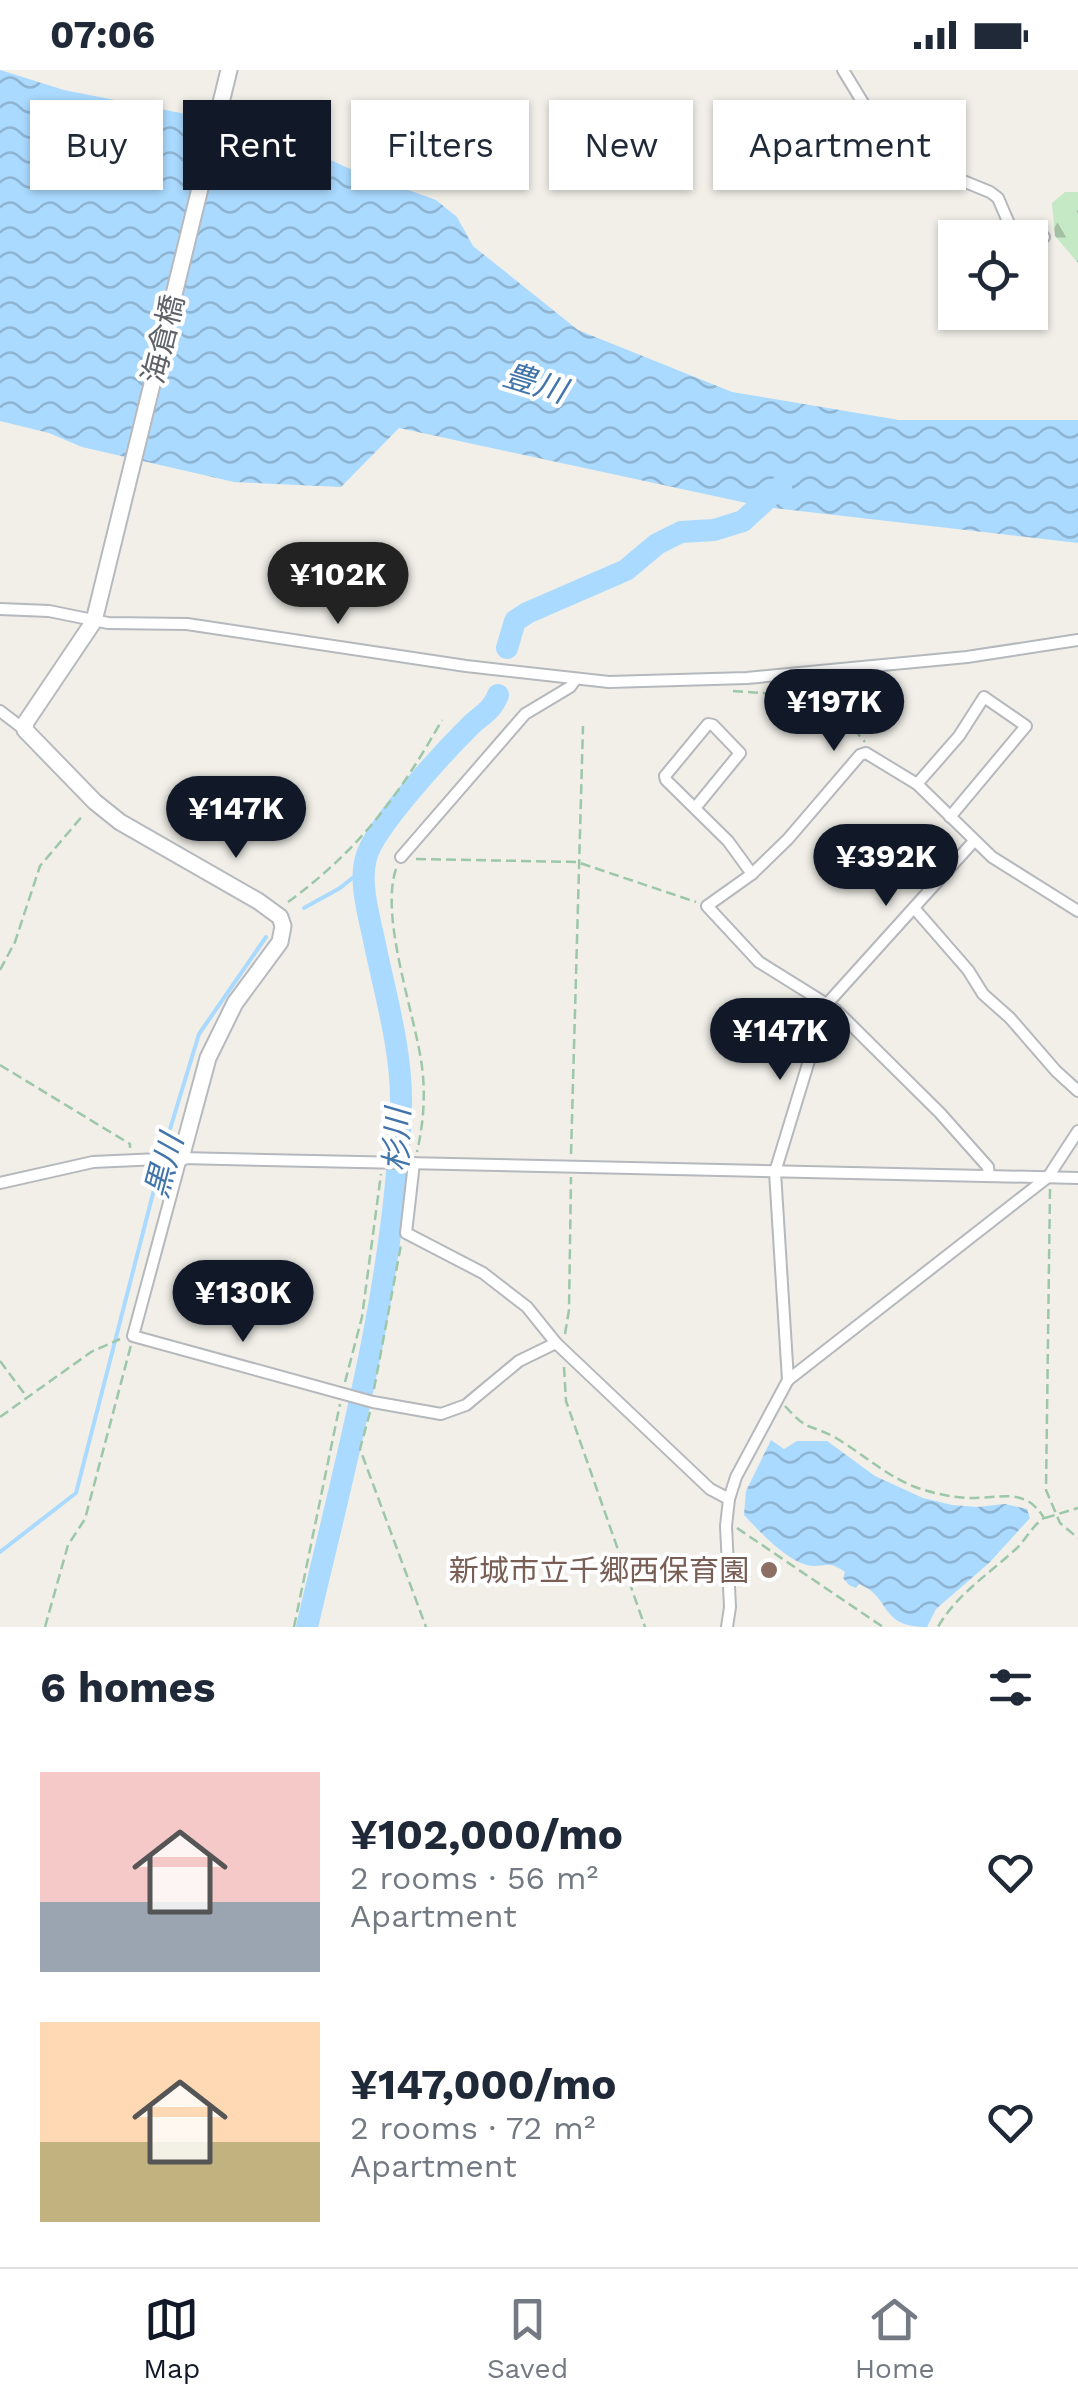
<!DOCTYPE html>
<html lang="en">
<head>
<meta charset="utf-8">
<style>
  :root { --surface:#fff; --page:#f6f6f7; --text:#1f2937; --muted:#747a83; --line:#e0e1e3; --accent:#111827 }
  body { margin:0; font-family:"Work Sans","Noto Sans JP",sans-serif; background:var(--page); color:var(--text); height:100vh; display:flex; flex-direction:column; font-size:38px; white-space:nowrap }
  * { box-sizing:border-box; margin:0 }
  p { font-size:32px; color:var(--muted) }
  .icon { flex:none; width:55px; height:55px; fill:none; stroke:currentColor; stroke-width:2; stroke-linecap:round; stroke-linejoin:round }
  .map { position:relative; height:1557px; overflow:hidden }
  .sheet { display:flex; flex-direction:column; background:var(--surface); flex:1 }
  .sheet>* { flex:none }
  .guide { position:absolute; left:30px; top:30px; width:1020px; height:90px; display:flex; gap:20px }
  .fabs { position:absolute; left:938px; top:150px; display:grid; gap:20px }
  .fabs a { display:grid; place-items:center; width:110px; height:110px; border-radius:0px; background:var(--surface); box-shadow:0 2px 8px #0004; font-size:50px }
  .price { position:absolute; translate:-50% -85px; padding:0 22px; border-radius:35px; background:var(--accent); color:#fff; font-size:32px; line-height:65px; filter:drop-shadow(0 2px 5px #0008) }
  .price::after { content:''; position:absolute; left:50%; top:60px; width:30px; height:22px; margin-left:-15px; background:inherit; clip-path:polygon(0 0,100% 0,50% 100%) }
  .price.selected { background:#222; color:#fff }
  ul { padding:0; list-style:none }
  li { display:flex; align-items:center; gap:30px; height:250px; padding:0 40px }
  li span { display:grid; place-items:center; flex:none; width:280px; height:200px; border-radius:0px; color:#555 }
  li>.icon { margin-inline-start:auto }
  span .icon { width:120px; height:120px; fill:#fffc; stroke-width:1 }
  li b { font-size:42px }
  h2 { display:flex; justify-content:space-between; align-items:center; height:120px; padding:0 40px; font-size:42px }
  .tag { padding:0 35px; border-radius:0px; background:var(--surface); box-shadow:0 2px 8px #0004; font-size:35px; line-height:90px }
  .tag.selected { background:var(--accent); color:#fff }
  .status { display:flex; justify-content:space-between; align-items:center; height:70px; padding:0 50px; background:var(--surface); direction:ltr }
  .status svg { height:28px; fill:currentColor }
  .menu { display:flex; justify-content:space-around; align-items:center; height:140px; border-top:2px solid var(--line); background:var(--surface); font-size:28px; color:var(--muted) }
  .menu a { display:grid; justify-items:center; gap:5px }
  .menu .selected { color:var(--accent) }
  .map>svg:first-child { display:block }
  .forest { fill:url(#forest-firs) }
  .water { fill:url(#water-waves) }
  .lines { fill:none; stroke-linecap:round; stroke-linejoin:round }
  .stream { stroke:#aadaff; stroke-width:4 }
  .river { stroke:#aadaff; stroke-width:22 }
  .street-casing { stroke:#b5b8bc; stroke-width:14 }
  .secondary-casing { stroke:#b6babf; stroke-width:19 }
  .path { stroke:#9cc7a9; stroke-width:2.5; stroke-dasharray:10 5; stroke-linecap:butt }
  .street { stroke:#fff; stroke-width:10 }
  .secondary { stroke:#fff; stroke-width:15 }
  .education-dot { fill:#8d6e63; stroke:#fff; stroke-width:4 }
  .labels { text-anchor:middle; dominant-baseline:central; stroke-width:8; stroke-linejoin:round; paint-order:stroke }
  .street-label { font-size:30px; fill:#5f6368; stroke:#fff }
  .education-label { font-size:30px; fill:#785e54; stroke:#fff; text-anchor:end }
  .water-label { font-size:32px; font-style:italic; fill:#4174aa; stroke:#fff }
</style>
</head>
<body>
<div class="status"><b>07:06</b><svg viewBox="0 0 49 12"><path d="M0 12V9h3v3zM5 12V6h3v6zM10 12V3h3v9zM15 12V0h3v12zM26 1h20v11H26zM47 4h2v5h-2z"/></svg></div>
<div class="map">
<svg width="1078" height="1557" viewBox="0 0 1078 1557">
  <defs>
    <pattern id="forest-firs" width="22" height="20" patternUnits="userSpaceOnUse" patternTransform="scale(2.5)"><rect width="22" height="20" fill="#c5e8c5"/><path d="M5 1l3.5 6h-7zM16 11l3.5 6h-7z" fill="#a3c0a4"/></pattern>
    <pattern id="water-waves" width="16" height="10" patternUnits="userSpaceOnUse" patternTransform="scale(2.5)"><rect width="16" height="10" fill="#aadaff"/><path d="M0 5q4-4 8 0t8 0" fill="none" stroke="#8eb4d2"/></pattern>
  </defs>
  <rect width="100%" height="100%" fill="#f1efe8"/>
  <polygon class="forest" points="1065,122 1078,122 1078,193 1055,166 1052,133"/>
  <g class="water">
    <polygon points="0,0 64,20 201,47 238,47 348,98 436,130 457,147 473,176 578,260 732,322 899,350 1078,350 1078,473 765,437 399,358 341,417 234,412 82,377 49,363 0,351"/>
    <path d="M771,1370L784,1379L797,1371H827L875,1406L923,1428L952,1435L977,1437L1005,1434L1027,1439L1030,1448L989,1493L936,1539L927,1557C878,1557 892,1527 859,1514L856,1518L849,1515L843,1508L845,1502C826,1488 825,1499 807,1495C785,1489 759,1461 744,1445L746,1421Z"/>
  </g>
  <g class="lines">
    <g class="stream">
      <polyline points="304,838 340,818 365,798"/>
      <polyline points="0,1482 76,1423 167,1069 199,964 266,867"/>
    </g>
    <g class="river">
      <polyline points="507,578 515,551 527,543 626,500 657,474 681,462 714,460 743,451 781,416"/>
      <path d="M307,1557C347,1385 396,1212 401,1035C402,980 385,924 374,870C369,846 359,813 366,788C373,758 445,681 469,657C481,645 492,641 498,625"/>
    </g>
    <g class="street-casing">
      <g id="street">
        <polyline points="843,0 871,46 963,111 990,122 998,128 1010,156 1044,167"/>
        <polyline points="0,539 49,541 108,553 187,554 466,596 609,612 747,608 967,587 1078,570"/>
        <polyline points="0,641 25,660"/>
        <polyline points="917,714 959,666 984,627 1026,656 950,747"/>
        <polyline points="695,738 740,683 713,655 708,654 665,706 666,710 728,771 752,804"/>
        <polyline points="401,787 525,644 570,617 576,609"/>
        <polyline points="914,838 968,900 983,924 1010,948 1056,1001 1078,1021"/>
        <polyline points="181,1088 133,1266 373,1332 441,1344 466,1335 519,1291 556,1273"/>
        <polyline points="414,1093 406,1163 483,1203 527,1237 556,1273 710,1419 729,1429"/>
        <polyline points="989,1106 988,1097 940,1043 836,940 759,892 707,836 752,804 788,769 860,685 866,683 917,714 992,787 1078,841"/>
        <polyline points="0,1113 93,1092 181,1088 1078,1108"/>
        <polyline points="788,1310 775,1102 826,935 974,771"/>
        <polyline points="727,1557 730,1537 726,1456 729,1429 736,1407 788,1310 1048,1107 1078,1061"/>
      </g>
    </g>
    <g class="secondary-casing">
      <polyline id="secondary" points="181,1088 208,988 235,933 280,872 283,856 280,847 258,831 120,752 95,732 25,660 26,652 94,551 229,0"/>
    </g>
    <g class="path">
      <polyline points="733,621 823,627 830,631 865,672"/>
      <polyline points="416,789 577,792 696,832"/>
      <path d="M396,799C380,846 413,939 421,990C426,1021 424,1051 417,1082"/>
      <path d="M288,832C359,780 399,726 442,650"/>
      <polyline points="0,900 15,872 40,796 84,744"/>
      <polyline points="0,995 130,1074 130,1078"/>
      <polyline points="571,1084 583,656"/>
      <polyline points="1050,1119 1046,1420 1060,1453 1078,1468"/>
      <polyline points="565,1264 569,1240 571,1107"/>
      <polyline points="0,1291 26,1326"/>
      <polyline points="564,1297 566,1331 645,1557"/>
      <polyline points="345,1312 362,1247 381,1104"/>
      <polyline points="374,1319 401,1175"/>
      <path d="M785,1336C809,1363 809,1353 836,1368C863,1384 885,1405 915,1417C932,1423 950,1427 968,1428C999,1429 1025,1416 1044,1448C1032,1456 1027,1468 1017,1478C990,1503 956,1525 938,1557"/>
      <polyline points="370,1342 360,1379 426,1557"/>
      <polyline points="0,1347 91,1282 120,1269"/>
      <polyline points="1045,1448 1078,1438"/>
      <polyline points="737,1458 883,1557"/>
      <polyline points="45,1557 68,1475 85,1449 131,1275"/>
      <polyline points="294,1557 340,1334"/>
    </g>
    <use href="#street" class="street"/>
    <use href="#secondary" class="secondary"/>
  </g>
  <circle class="education-dot" cx="769" cy="1500" r="10"/>
  <g class="labels">
    <g class="street-label">
      <text transform="translate(163 269) rotate(-76)">海倉橋</text>
    </g>
    <g class="education-label">
      <text x="749" y="1500">新城市立千郷西保育園</text>
    </g>
    <g class="water-label">
      <text transform="translate(535 313) rotate(17)">豊川</text>
      <text transform="translate(397 1070) rotate(-88)">杉川</text>
      <text transform="translate(164 1096) rotate(-75)">黒川</text>
    </g>
  </g>
</svg>
<div class="fabs">
<a><svg class="icon" aria-label="locate" viewBox="0 0 24 24"><circle cx="12" cy="12" r="6"/><path d="M12 2v4M12 18v4M2 12h4M18 12h4"/></svg></a>
</div>
<b class="price selected" style="left:338px;top:557px">¥102K</b>
<b class="price" style="left:834px;top:684px">¥197K</b>
<b class="price" style="left:236px;top:791px">¥147K</b>
<b class="price" style="left:886px;top:839px">¥392K</b>
<b class="price" style="left:780px;top:1013px">¥147K</b>
<b class="price" style="left:243px;top:1275px">¥130K</b>
<div class="guide">
<a class="tag">Buy</a>
<a class="tag selected">Rent</a>
<a class="tag">Filters</a>
<a class="tag">New</a>
<a class="tag">Apartment</a>
</div>
</div>
<section class="sheet">
<h2>6 homes<svg class="icon" aria-label="filters" viewBox="0 0 24 24"><path d="M4 7h16M4 17h16"/><circle cx="9" cy="7" r="2"/><circle cx="15" cy="17" r="2"/></svg></h2>
<ul>
<li><span style="background:linear-gradient(#f6c9c9 65%,#9aa5b1 0)"><svg class="icon" aria-label="home" viewBox="0 0 24 24"><path d="M3 11l9-7 9 7M6 9v11h12V9"/></svg></span><div><b>¥102,000/mo</b><p>2 rooms · 56 m²</p><p>Apartment</p></div><svg class="icon" aria-label="heart" viewBox="0 0 24 24"><path d="M12 20l-8-8c-3-5 5-10 8-4 3-6 11-1 8 4z"/></svg></li>
<li><span style="background:linear-gradient(#ffd9b3 60%,#c2b280 0)"><svg class="icon" aria-label="home" viewBox="0 0 24 24"><path d="M3 11l9-7 9 7M6 9v11h12V9"/></svg></span><div><b>¥147,000/mo</b><p>2 rooms · 72 m²</p><p>Apartment</p></div><svg class="icon" aria-label="heart" viewBox="0 0 24 24"><path d="M12 20l-8-8c-3-5 5-10 8-4 3-6 11-1 8 4z"/></svg></li>
</ul>
</section>
<nav class="menu">
<a class="selected"><svg class="icon" aria-label="map" viewBox="0 0 24 24"><path d="M3 6l6-2 6 2 6-2v14l-6 2-6-2-6 2zM9 4v14M15 6v14"/></svg>Map</a>
<a><svg class="icon" aria-label="saved" viewBox="0 0 24 24"><path d="M7 4h10v16l-5-4-5 4z"/></svg>Saved</a>
<a><svg class="icon" aria-label="home" viewBox="0 0 24 24"><path d="M3 11l9-7 9 7M6 9v11h12V9"/></svg>Home</a>
</nav>
</body>
</html>
